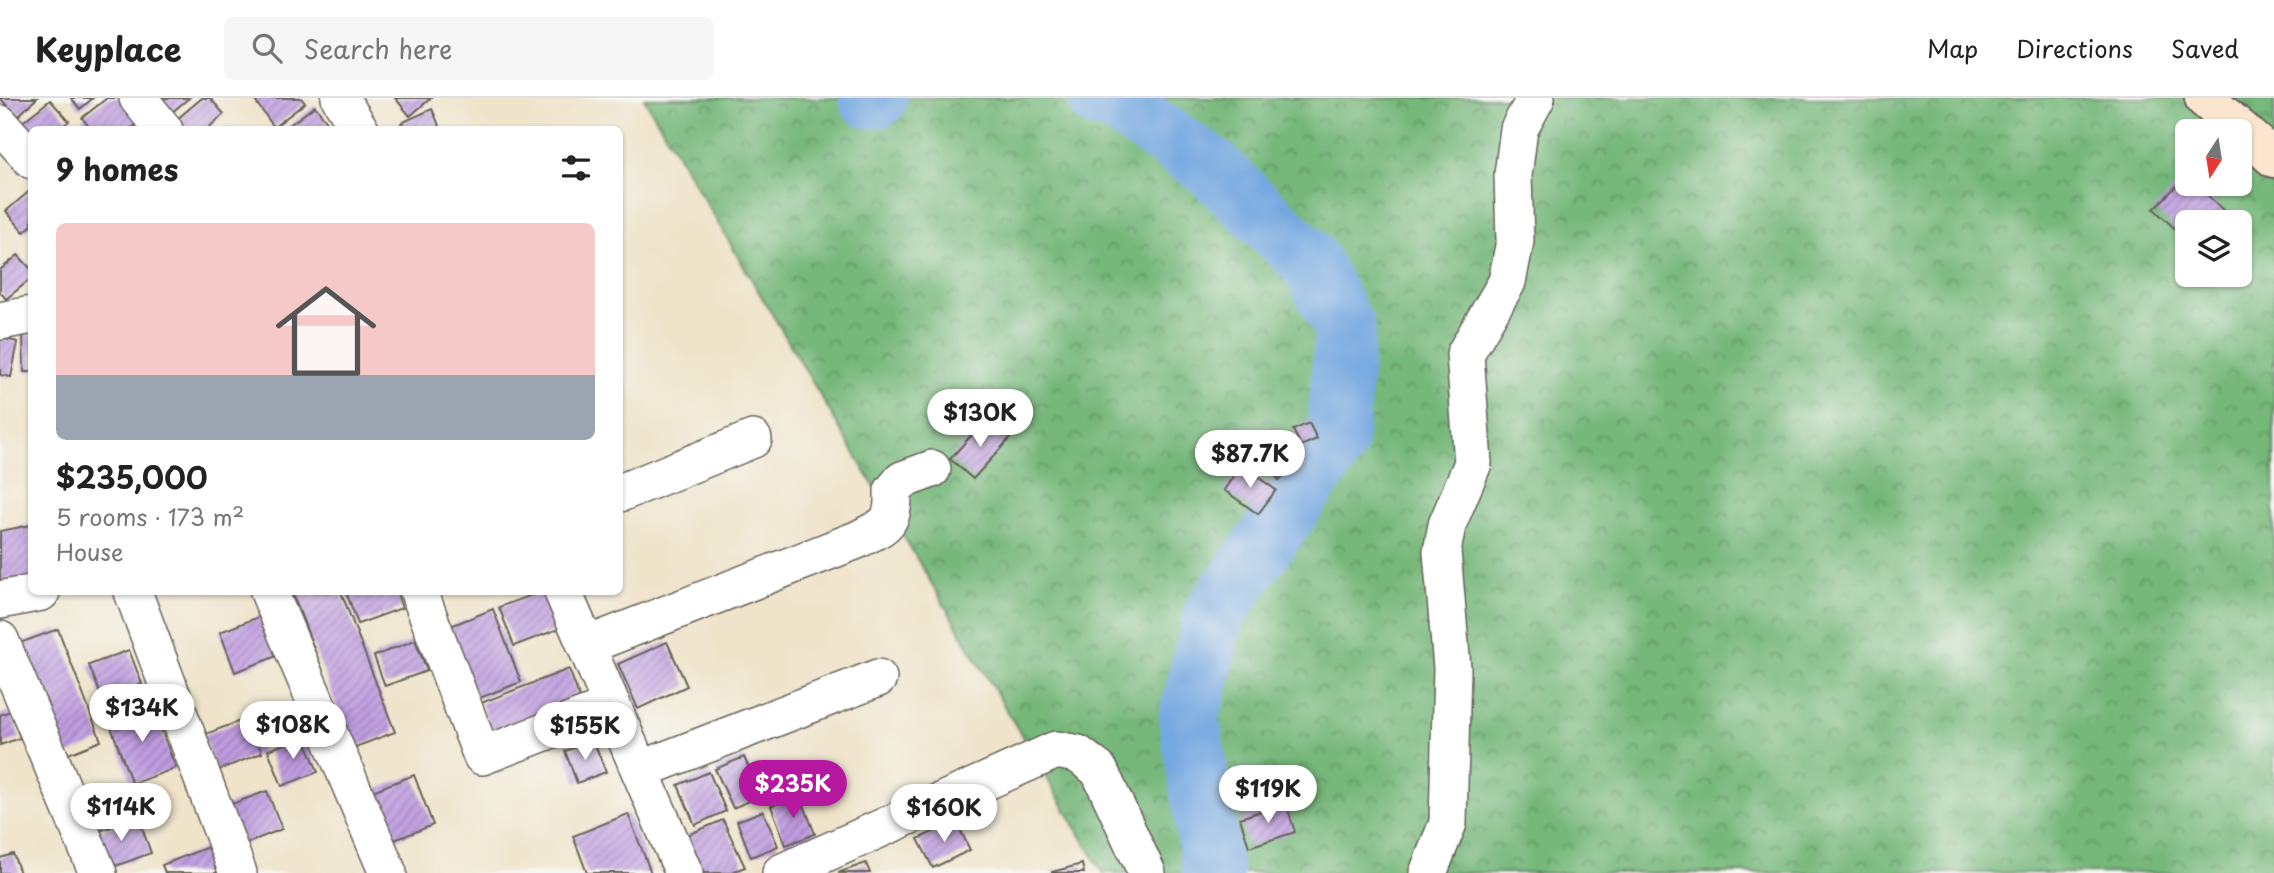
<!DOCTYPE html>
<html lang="en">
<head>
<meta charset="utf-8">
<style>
  :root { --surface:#fff; --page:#f6f6f6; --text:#222; --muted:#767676; --line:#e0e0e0; --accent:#b5179e }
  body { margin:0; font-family:"Playpen Sans",sans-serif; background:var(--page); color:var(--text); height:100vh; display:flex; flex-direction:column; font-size:26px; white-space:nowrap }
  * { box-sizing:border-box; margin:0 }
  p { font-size:23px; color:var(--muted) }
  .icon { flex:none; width:38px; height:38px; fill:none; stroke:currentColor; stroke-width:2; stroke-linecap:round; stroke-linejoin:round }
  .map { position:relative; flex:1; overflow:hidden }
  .side { position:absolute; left:28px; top:28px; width:595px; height:469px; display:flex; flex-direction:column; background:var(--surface); border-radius:10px; box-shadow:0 2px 5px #0004 }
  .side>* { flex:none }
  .needle { width:46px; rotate:192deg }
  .fabs { position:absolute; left:2175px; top:21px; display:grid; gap:14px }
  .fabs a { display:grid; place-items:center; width:77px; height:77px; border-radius:10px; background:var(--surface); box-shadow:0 2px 5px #0004; font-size:35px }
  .price { position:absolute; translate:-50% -60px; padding:0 16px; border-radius:24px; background:#fff; color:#222; font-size:23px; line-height:46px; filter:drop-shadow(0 2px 4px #0008) }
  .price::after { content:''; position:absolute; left:50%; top:42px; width:21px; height:16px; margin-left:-10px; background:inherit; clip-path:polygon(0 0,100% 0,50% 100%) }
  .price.selected { background:var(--accent); color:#fff }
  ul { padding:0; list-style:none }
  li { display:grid; align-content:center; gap:14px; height:371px; padding:0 28px }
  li+li { border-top:2px solid var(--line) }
  li span { display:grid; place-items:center; height:217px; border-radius:10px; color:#555 }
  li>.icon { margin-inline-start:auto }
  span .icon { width:126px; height:126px; fill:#fffc; stroke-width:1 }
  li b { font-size:30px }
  h2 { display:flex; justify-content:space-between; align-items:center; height:84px; padding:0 28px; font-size:30px }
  header { display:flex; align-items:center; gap:42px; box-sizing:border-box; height:98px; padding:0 35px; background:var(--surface); border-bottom:2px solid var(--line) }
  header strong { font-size:33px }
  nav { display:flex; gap:38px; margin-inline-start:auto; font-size:24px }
  .search { width:490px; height:63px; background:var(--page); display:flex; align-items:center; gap:18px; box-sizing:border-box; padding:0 24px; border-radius:10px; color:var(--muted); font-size:26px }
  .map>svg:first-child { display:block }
  .forest { fill:url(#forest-crowns); stroke:#496a4b; stroke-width:2; fill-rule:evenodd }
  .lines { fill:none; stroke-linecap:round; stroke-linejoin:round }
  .river { stroke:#75a7e0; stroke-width:61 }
  .building { fill:url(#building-hatch) }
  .minor-casing { stroke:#666259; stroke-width:40 }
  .secondary-casing { stroke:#666259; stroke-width:42 }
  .minor { stroke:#fff; stroke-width:37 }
  .secondary { stroke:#fbe5cf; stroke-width:38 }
</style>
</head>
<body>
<header>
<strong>Keyplace</strong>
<div class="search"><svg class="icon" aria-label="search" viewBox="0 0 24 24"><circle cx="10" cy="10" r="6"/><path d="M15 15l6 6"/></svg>Search here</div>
<nav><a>Map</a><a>Directions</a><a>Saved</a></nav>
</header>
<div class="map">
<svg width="2274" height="775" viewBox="0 0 2274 775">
  <defs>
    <pattern id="forest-crowns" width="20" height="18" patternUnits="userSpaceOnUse" patternTransform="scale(1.75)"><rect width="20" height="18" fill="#76b77a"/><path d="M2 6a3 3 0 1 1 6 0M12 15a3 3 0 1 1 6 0" fill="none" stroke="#609463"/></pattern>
    <pattern id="building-hatch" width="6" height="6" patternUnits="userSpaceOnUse" patternTransform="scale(1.75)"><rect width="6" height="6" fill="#bf9ce0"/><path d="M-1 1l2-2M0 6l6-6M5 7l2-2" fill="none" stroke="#9a7eb5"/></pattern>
  </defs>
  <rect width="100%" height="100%" fill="#f6f6f2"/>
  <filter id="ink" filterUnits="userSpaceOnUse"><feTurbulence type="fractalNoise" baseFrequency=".0143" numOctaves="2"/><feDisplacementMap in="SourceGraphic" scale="14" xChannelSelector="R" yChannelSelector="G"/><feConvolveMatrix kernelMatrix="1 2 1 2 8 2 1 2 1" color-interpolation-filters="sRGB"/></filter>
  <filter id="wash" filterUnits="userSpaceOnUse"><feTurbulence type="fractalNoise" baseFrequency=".00686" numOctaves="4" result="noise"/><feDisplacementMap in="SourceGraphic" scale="28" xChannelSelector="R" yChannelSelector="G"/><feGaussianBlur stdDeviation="1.57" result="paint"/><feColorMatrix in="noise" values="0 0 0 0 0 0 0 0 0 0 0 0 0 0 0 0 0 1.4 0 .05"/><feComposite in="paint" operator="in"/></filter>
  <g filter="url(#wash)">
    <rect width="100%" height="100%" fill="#efe3c9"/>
    <path class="forest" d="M644,0H2274V775H1103ZM2188,33H2240V86H2188ZM2188,124H2240V177H2188Z"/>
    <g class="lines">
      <g class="river">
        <polyline points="869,0 877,0"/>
        <polyline points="1098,0 1115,4 1212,70 1309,162 1345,231 1337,344 1214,516 1189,620 1213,775"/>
      </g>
    </g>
    <g id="blocks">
      <g class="building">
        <polygon points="0,0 37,0 17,19"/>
        <polygon points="71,0 93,0 80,11"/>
        <polygon points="107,0 128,0 144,20 130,32 92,32 82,20"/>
        <polygon points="158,0 189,0 171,15"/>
        <polygon points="202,0 210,0 224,16 206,32 184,32 176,22"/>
        <polygon points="253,0 301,0 305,5 274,29"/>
        <polygon points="395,0 431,0 410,18"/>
        <polygon points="50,2 69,23 58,32 32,32 32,41 20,26"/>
        <polygon points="315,8 331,29 327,32 283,32"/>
        <polygon points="432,11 441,32 404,32 401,25"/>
        <polygon points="2188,76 2188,86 2196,86 2227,116 2219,124 2188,124 2188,143 2154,111"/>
        <polygon points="32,91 32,127 24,134 6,113"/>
        <polygon points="18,157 32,172 32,180 6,201 0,194 0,172"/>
        <polygon points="23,236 32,236 32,274 24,274"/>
        <polygon points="0,240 18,244 11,279 0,277"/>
        <polygon points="987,320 1010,340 973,381 950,361"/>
        <polygon points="1309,325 1317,341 1301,348 1293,332"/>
        <polygon points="1278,337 1302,362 1279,382 1256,357"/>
        <polygon points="1241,367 1276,392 1258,416 1224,392"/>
        <polygon points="31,427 32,483 0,490 0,433"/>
        <polygon points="292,494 341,494 395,634 353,650"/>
        <polygon points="346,494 396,494 402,510 358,526"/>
        <polygon points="540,494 547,494 561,530 514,548 499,509"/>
        <polygon points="493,511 521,584 477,601 448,529"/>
        <polygon points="261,518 277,558 235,574 220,534"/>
        <polygon points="58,531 101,643 61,659 17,546"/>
        <polygon points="415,542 427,573 385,588 374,558"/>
        <polygon points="667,544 687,588 638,611 618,566"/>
        <polygon points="129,552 142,586 102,600 89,567"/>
        <polygon points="569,571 583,609 495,643 481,605"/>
        <polygon points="151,606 176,670 132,686 108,621"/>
        <polygon points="10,613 20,640 0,647 0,617"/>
        <polygon points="248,620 262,655 216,673 203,637"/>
        <polygon points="304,639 318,674 282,688 268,652"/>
        <polygon points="593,642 606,674 577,685 565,653"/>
        <polygon points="744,659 761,698 733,710 715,671"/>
        <polygon points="709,674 726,713 695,727 678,687"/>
        <polygon points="414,677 433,727 387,745 367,695"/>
        <polygon points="267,693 282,731 242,747 226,708"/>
        <polygon points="800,697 815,736 786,747 771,708"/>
        <polygon points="1286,705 1295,734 1249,749 1240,720"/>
        <polygon points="763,713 778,748 751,759 737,723"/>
        <polygon points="628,716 651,775 587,775 573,738"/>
        <polygon points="138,719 151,755 105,772 91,736"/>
        <polygon points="723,722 745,769 730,775 702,775 685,738"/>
        <polygon points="956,723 970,752 933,770 918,741"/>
        <polygon points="208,749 218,775 165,775 162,767"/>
        <polygon points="13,756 20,775 0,775 0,760"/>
        <polygon points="866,765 870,775 838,775"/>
        <polygon points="1082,766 1084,775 1052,775 1052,774"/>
      </g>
    </g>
  </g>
  <g filter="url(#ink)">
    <use href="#blocks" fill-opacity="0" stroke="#666259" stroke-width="2"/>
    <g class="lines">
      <g class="minor-casing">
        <g id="minor">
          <polyline points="138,0 164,32"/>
          <polyline points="340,0 360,32"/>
          <polyline points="0,26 32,62"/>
          <polyline points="0,223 32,217"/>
          <polyline points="620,395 753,341"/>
          <polyline points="133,494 238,775"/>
          <polyline points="269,494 388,775"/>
          <polyline points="419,494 482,658 612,608"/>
          <polyline points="563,494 684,775"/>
          <polyline points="0,502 41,494"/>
          <polyline points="0,542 98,775"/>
          <path d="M588,547L857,442C885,427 894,428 893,393L902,382L932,371"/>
          <polyline points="640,672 878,580"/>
          <polyline points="781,775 1056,652 1078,656 1099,672 1147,775"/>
          <polyline points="1428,775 1448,725 1452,570 1442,454 1447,427 1473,365 1465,256 1507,184 1515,143 1513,77 1519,31 1536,0"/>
        </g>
      </g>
      <g class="secondary-casing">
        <polyline id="secondary" points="2204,0 2274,60"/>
      </g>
      <use href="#minor" class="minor"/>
      <use href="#secondary" class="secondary"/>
    </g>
  </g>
</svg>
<div class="fabs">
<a><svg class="needle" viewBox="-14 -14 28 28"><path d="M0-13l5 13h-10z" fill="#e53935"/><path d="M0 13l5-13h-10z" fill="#767676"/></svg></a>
<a><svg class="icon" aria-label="layers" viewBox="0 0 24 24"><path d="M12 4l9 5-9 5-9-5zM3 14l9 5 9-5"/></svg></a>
</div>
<b class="price" style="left:980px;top:351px">$130K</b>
<b class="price" style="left:1250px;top:392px">$87.7K</b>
<b class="price" style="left:142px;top:646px">$134K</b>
<b class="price" style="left:293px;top:663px">$108K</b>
<b class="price" style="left:585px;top:664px">$155K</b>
<b class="price selected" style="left:793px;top:722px">$235K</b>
<b class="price" style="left:1268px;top:727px">$119K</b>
<b class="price" style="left:121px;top:745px">$114K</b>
<b class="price" style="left:944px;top:746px">$160K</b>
<section class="side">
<h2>9 homes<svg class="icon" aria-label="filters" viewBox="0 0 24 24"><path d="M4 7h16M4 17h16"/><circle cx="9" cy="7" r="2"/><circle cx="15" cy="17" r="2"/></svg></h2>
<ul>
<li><span style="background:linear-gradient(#f6c9c9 70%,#9aa5b1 0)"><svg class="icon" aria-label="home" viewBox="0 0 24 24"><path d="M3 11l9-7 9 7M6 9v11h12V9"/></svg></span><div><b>$235,000</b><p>5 rooms · 173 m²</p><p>House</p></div></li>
</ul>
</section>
</div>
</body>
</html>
